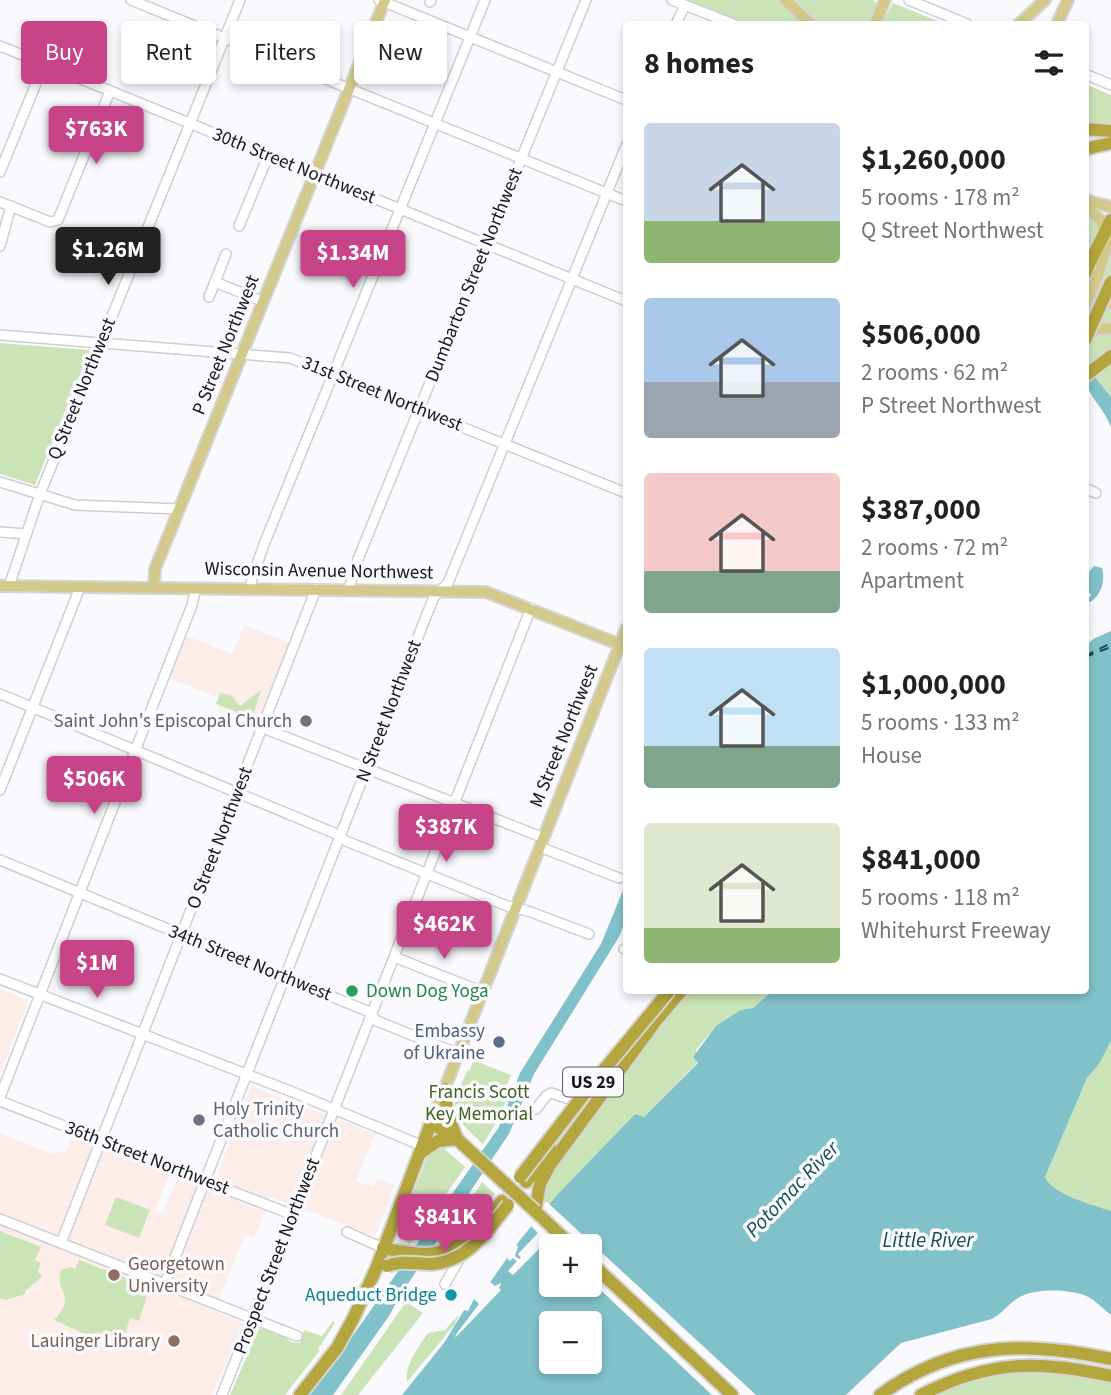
<!DOCTYPE html>
<html lang="en">
<head>
<meta charset="utf-8">
<style>
  :root { --surface:#fff; --page:#f2f2f2; --text:#202124; --muted:#757577; --accent:#c84489 }
  body { margin:0; font-family:"Source Sans 3",sans-serif; background:var(--page); color:var(--text); height:100vh; display:flex; flex-direction:column; font-size:26px; white-space:nowrap }
  * { box-sizing:border-box; margin:0 }
  p { font-size:23px; color:var(--muted) }
  .icon { flex:none; width:38px; height:38px; fill:none; stroke:currentColor; stroke-width:2; stroke-linecap:round; stroke-linejoin:round }
  .map { position:relative; flex:1; overflow:hidden }
  .details { position:absolute; left:623px; top:21px; width:466px; height:973px; display:flex; flex-direction:column; background:var(--surface); border-radius:7px; box-shadow:0 4px 10px #0003 }
  .details>* { flex:none }
  .hud { position:absolute; left:21px; top:21px; width:497px; height:63px; display:flex; gap:14px }
  .tools { position:absolute; left:539px; top:1234px; display:grid; gap:14px }
  .tools a { display:grid; place-items:center; width:63px; height:63px; border-radius:7px; background:var(--surface); box-shadow:0 4px 10px #0003; font-size:35px }
  .price { position:absolute; translate:-50% -60px; padding:0 16px; border-radius:7px; background:var(--accent); color:#fff; font-size:23px; line-height:46px; filter:drop-shadow(0 2px 4px #0008) }
  .price::after { content:''; position:absolute; left:50%; top:42px; width:21px; height:16px; margin-left:-10px; background:inherit; clip-path:polygon(0 0,100% 0,50% 100%) }
  .price.on { background:#222; color:#fff }
  ul { padding:0; list-style:none }
  li { display:flex; align-items:center; gap:21px; height:175px; padding:0 21px }
  li span { display:grid; place-items:center; flex:none; width:196px; height:140px; border-radius:7px; color:#555 }
  li>.icon { margin-inline-start:auto }
  span .icon { width:84px; height:84px; fill:#fffc; stroke-width:1 }
  li b { font-size:30px }
  h2 { display:flex; justify-content:space-between; align-items:center; height:84px; padding:0 21px; font-size:30px }
  .tag { padding:0 24px; border-radius:7px; background:var(--surface); box-shadow:0 4px 10px #0003; font-size:24px; line-height:63px }
  .tag.on { background:var(--accent); color:#fff }
  .map>svg:first-child { display:block }
  .education { fill:#fcede9 }
  .green { fill:#cbe4b7 }
  .water { fill:#81c2ca; fill-rule:evenodd }
  .pier { fill:#fafafe }
  .lines { fill:none; stroke-linecap:round; stroke-linejoin:round }
  .ferry { stroke:#154f55; stroke-width:2; stroke-dasharray:9 7; stroke-linecap:butt }
  .major-tunnel { stroke:#d8d8dc; stroke-width:10; stroke-dasharray:10 5; stroke-linecap:butt }
  .minor-casing { stroke:#cdced6; stroke-width:12 }
  .major-casing { stroke:#d5d5d6; stroke-width:14 }
  .highway-casing { stroke:#d5d5d6; stroke-width:16 }
  .minor { stroke:#fff; stroke-width:9 }
  .major { stroke:#d2c98b; stroke-width:10 }
  .highway { stroke:#b4a53d; stroke-width:12 }
  .major-bridge-casing { stroke:#d5d5d6; stroke-width:14; stroke-linecap:butt }
  .highway-bridge-casing { stroke:#d5d5d6; stroke-width:16; stroke-linecap:butt }
  .major-bridge { stroke:#d2c98b; stroke-width:10 }
  .highway-bridge { stroke:#b4a53d; stroke-width:12 }
  .worship-dot { fill:#6b7280; stroke:#fafafe; stroke-width:2.5 }
  .leisure-dot { fill:#2e9e5b; stroke:#fafafe; stroke-width:2.5 }
  .service-dot { fill:#5c6f8a; stroke:#fafafe; stroke-width:2.5 }
  .education-dot { fill:#8d6e63; stroke:#fafafe; stroke-width:2.5 }
  .culture-dot { fill:#0f9aa8; stroke:#fafafe; stroke-width:2.5 }
  .labels { text-anchor:middle; dominant-baseline:central; stroke-width:7; stroke-linejoin:round; paint-order:stroke }
  .shield { fill:#fafafe; stroke:#5b5c5f; stroke-width:2 }
  .shield-label { font-size:18px; font-weight:bold; fill:#17181b }
  .street-label { font-size:19px; fill:#17181b; stroke:#fafafe }
  .worship-label { font-size:19px; fill:#5b616d; stroke:#fafafe; text-anchor:end }
  .leisure-label { font-size:19px; fill:#27864d; stroke:#fafafe; text-anchor:start }
  .service-label { font-size:19px; fill:#4e5e75; stroke:#fafafe; text-anchor:end }
  .park-label { font-size:19px; fill:#426122; stroke:#fafafe }
  .education-label { font-size:19px; fill:#785e54; stroke:#fafafe; text-anchor:start }
  .culture-label { font-size:19px; fill:#0d838f; stroke:#fafafe; text-anchor:end }
  .water-label { font-size:21px; font-style:italic; fill:#154f55; stroke:#fafafe }
</style>
</head>
<body>
<div class="map">
<svg width="1111" height="1395" viewBox="0 0 1111 1395">
  <rect width="100%" height="100%" fill="#fafafe"/>
  <g class="education">
    <polygon points="245,625 295,645 263,727 217,710 221,699 164,676 180,633 232,654"/>
    <polygon points="0,989 29,1000 0,1074"/>
    <polygon points="251,1086 375,1134 356,1181 373,1187 377,1178 395,1185 375,1236 271,1197 254,1238 245,1235 214,1311 243,1323 212,1395 0,1395 0,1133 54,1155 56,1151 65,1154 72,1138 169,1174 155,1210 163,1213 177,1177 211,1191"/>
  </g>
  <g class="green">
    <polygon points="687,0 873,0 887,14 893,3 945,24 747,24"/>
    <polygon points="1085,84 1111,95 1111,126 1085,124"/>
    <polygon points="1085,214 1111,223 1111,397 1085,365"/>
    <polygon points="0,343 90,350 35,485 0,474"/>
    <polygon points="261,690 252,718 216,704 220,693 231,695 240,706"/>
    <polygon points="692,991 773,991 753,1009 716,1026 696,1050 698,1062 644,1117 635,1114 549,1205 542,1198 544,1190 555,1170 670,1015"/>
    <path d="M1111,1041V1211C1093,1205 1052,1194 1045,1177L1087,1078L1099,1064Z"/>
    <path d="M473,1060L511,1075L505,1090L508,1096L497,1121L483,1144C450,1113 448,1113 467,1071L470,1070Z"/>
    <polygon points="440,1145 465,1167 417,1236 409,1244 401,1235 400,1227 429,1153"/>
    <path d="M482,1182L495,1194C481,1212 465,1242 441,1245Z"/>
    <polygon points="116,1197 150,1210 139,1238 105,1225"/>
    <polygon points="0,1231 41,1247 35,1260 41,1263 38,1271 42,1277 25,1291 25,1294 6,1300 0,1298"/>
    <path d="M79,1260L150,1287L139,1321L130,1318L120,1350L54,1320C78,1294 54,1293 61,1270L70,1267L75,1269Z"/>
    <polygon points="406,1302 423,1313 358,1395 341,1395"/>
    <path d="M459,1314L455,1324L407,1382C404,1366 419,1346 428,1333L445,1330Z"/>
    <polygon points="333,1321 335,1323 318,1349 320,1350 285,1395 230,1395 259,1328 283,1335 291,1342 300,1343 304,1330 322,1336"/>
    <polygon points="1043,1370 1111,1381 1111,1395 930,1395 997,1372"/>
  </g>
  <g class="water">
    <path d="M1085,365L1111,397V427C1100,399 1085,400 1085,365Z"/>
    <path d="M1094,566L1102,568C1106,582 1100,600 1085,604V596L1089,598L1091,595L1089,592L1085,594V576Z"/>
    <path d="M1111,631V1041L1099,1064L1087,1078L1045,1177C1052,1194 1093,1205 1111,1211V1315C1103,1309 1093,1298 1084,1295C1066,1289 1034,1288 1018,1298C1008,1304 1003,1313 992,1319L901,1343L846,1395H402L444,1343L464,1310L468,1311L474,1299L486,1288L520,1240L558,1194L635,1114L644,1117L698,1063L693,1057L716,1026L741,1010L753,1008L773,991L1085,990V646L1093,639ZM551,1246H590V1284H551ZM551,1323H590V1362H551Z"/>
    <polygon points="626,883 626,919 619,937 534,1074 509,1134 401,1294 389,1316 333,1395 308,1395 352,1337 499,1127 520,1073 601,944"/>
  </g>
  <g class="pier">
    <polygon points="547,1202 756,1395 712,1395 590,1280 590,1246 553,1246 547,1241 513,1275 508,1271 517,1261 513,1258 510,1261 507,1258 516,1245 518,1246 515,1256 519,1259 521,1258 518,1254 538,1233 529,1224"/>
    <polygon points="490,1282 495,1286 501,1283 499,1288 501,1290 455,1338 457,1333 479,1304 474,1299"/>
  </g>
  <g class="lines">
    <g class="ferry">
      <polyline points="1085,656 1111,643"/>
      <polyline points="1085,657 1111,647"/>
    </g>
    <polyline class="major-tunnel" points="1085,282 1109,302"/>
    <g class="minor-casing">
      <g id="minor">
        <polyline points="131,0 626,201"/>
        <polyline points="379,0 626,100"/>
        <polyline points="672,0 733,24"/>
        <polyline points="909,0 967,24"/>
        <polyline points="430,2 431,0"/>
        <polyline points="676,24 685,5"/>
        <polyline points="0,46 626,301"/>
        <polyline points="1085,74 1111,85"/>
        <polyline points="0,172 44,64"/>
        <polyline points="0,202 50,222 58,220 110,91"/>
        <polyline points="239,226 268,156"/>
        <polyline points="0,246 11,206"/>
        <polyline points="215,282 262,301"/>
        <polyline points="209,297 226,254"/>
        <polyline points="0,335 290,358 626,493"/>
        <polyline points="0,482 75,505 179,509"/>
        <polyline points="1085,488 1096,493"/>
        <polyline points="0,532 26,534"/>
        <polyline points="9,586 40,494 240,0"/>
        <polyline points="250,588 253,575 265,542 485,0"/>
        <polyline points="349,589 358,559 586,0"/>
        <polyline points="0,694 334,833 346,841 507,906 528,911 589,934"/>
        <polyline points="263,728 544,838"/>
        <polyline points="0,790 77,595 78,587"/>
        <polyline points="540,847 619,878"/>
        <polyline points="0,860 367,1011 377,1021 459,1054"/>
        <polyline points="624,949 626,950"/>
        <polyline points="394,957 483,992"/>
        <polyline points="0,979 290,1091 423,1146"/>
        <polyline points="0,1097 192,605 196,588"/>
        <polyline points="0,1101 293,1215"/>
        <polyline points="536,1109 546,1096 551,1093 581,1103"/>
        <polyline points="0,1219 297,1336"/>
        <polyline points="347,1232 383,1248"/>
        <polyline points="61,1243 316,589"/>
        <polyline points="165,1283 427,614 434,597 448,583 626,146"/>
        <polyline points="445,1284 461,1256"/>
        <polyline points="222,1395 531,608"/>
      </g>
    </g>
    <g class="major-casing">
      <g id="major">
        <polyline points="785,0 811,24"/>
        <polyline points="875,24 885,0"/>
        <polyline points="1019,24 1045,0"/>
        <polyline points="1057,24 1068,0"/>
        <polyline points="1085,200 1111,207"/>
        <path d="M1085,209C1102,215 1105,228 1107,244"/>
        <polyline points="1099,272 1109,238"/>
        <polyline points="1109,302 1111,303"/>
        <polyline points="1085,305 1090,294"/>
        <polyline points="1094,330 1111,328"/>
        <polyline points="0,586 486,592 626,647"/>
        <polyline points="154,587 155,569 385,0"/>
        <polyline points="431,1123 626,629"/>
      </g>
    </g>
    <g class="highway-casing">
      <g id="highway">
        <polyline points="1085,129 1111,131"/>
        <polyline points="1085,149 1111,143"/>
        <polyline points="1089,264 1111,220"/>
        <polyline points="1085,376 1111,356"/>
        <polyline points="648,1030 682,990"/>
        <polyline points="445,1089 447,1113 457,1139"/>
        <polyline points="420,1153 438,1141 457,1139"/>
        <polyline points="526,1182 551,1150"/>
        <polyline points="572,1246 535,1211 540,1184 550,1165 653,1025"/>
        <path d="M383,1248C450,1263 461,1250 502,1201"/>
        <polyline points="590,1262 732,1395"/>
        <polyline points="300,1395 337,1348 353,1319 376,1269 431,1123 457,1139 498,1177"/>
        <path d="M880,1395C954,1341 1025,1341 1111,1359"/>
        <path d="M921,1395C989,1360 1039,1360 1111,1376"/>
      </g>
    </g>
    <use href="#minor" class="minor"/>
    <use href="#major" class="major"/>
    <use href="#highway" class="highway"/>
    <g class="major-bridge-casing">
      <polyline id="major-bridge" points="1090,294 1099,272"/>
    </g>
    <g class="highway-bridge-casing">
      <g id="highway-bridge">
        <polyline points="1085,274 1089,264"/>
        <polyline points="1085,340 1111,282"/>
        <polyline points="498,1177 535,1211"/>
        <polyline points="520,1177 588,1089 670,990"/>
        <path d="M387,1266C402,1260 415,1264 431,1264C468,1262 487,1231 508,1205"/>
      </g>
    </g>
    <use href="#major-bridge" class="major-bridge"/>
    <use href="#highway-bridge" class="highway-bridge"/>
  </g>
  <g class="worship-dot">
    <circle cx="306" cy="721" r="7"/>
    <circle cx="199" cy="1120" r="7"/>
  </g>
  <circle class="leisure-dot" cx="352" cy="991" r="7"/>
  <circle class="service-dot" cx="499" cy="1042" r="7"/>
  <g class="education-dot">
    <circle cx="114" cy="1275" r="7"/>
    <circle cx="174" cy="1341" r="7"/>
  </g>
  <circle class="culture-dot" cx="451" cy="1295" r="7"/>
  <g class="labels">
    <rect class="shield" x="563" y="1067.5" width="60" height="29" rx="5"/>
    <g class="shield-label">
      <text x="593" y="1082">US 29</text>
    </g>
    <g class="street-label">
      <text transform="translate(294 166) rotate(22)">30th Street Northwest</text>
      <text transform="translate(474 275) rotate(-68)">Dumbarton Street Northwest</text>
      <text transform="translate(226 345) rotate(-68)">P Street Northwest</text>
      <text transform="translate(82 389) rotate(-68)">Q Street Northwest</text>
      <text transform="translate(382 394) rotate(22)">31st Street Northwest</text>
      <text transform="translate(319 571) rotate(1)">Wisconsin Avenue Northwest</text>
      <text transform="translate(389 711) rotate(-69)">N Street Northwest</text>
      <text transform="translate(564 736) rotate(-68)">M Street Northwest</text>
      <text transform="translate(220 838) rotate(-69)">O Street Northwest</text>
      <text transform="translate(250 963) rotate(22)">34th Street Northwest</text>
      <text transform="translate(147 1158) rotate(21)">36th Street Northwest</text>
      <text transform="translate(277 1256) rotate(-69)">Prospect Street Northwest</text>
    </g>
    <g class="worship-label">
      <text x="292" y="721">Saint John's Episcopal Church</text>
      <text x="213" y="1109" text-anchor="start">Holy Trinity<tspan x="213" dy="22">Catholic Church</tspan></text>
    </g>
    <g class="leisure-label">
      <text x="366" y="991">Down Dog Yoga</text>
    </g>
    <g class="service-label">
      <text x="485" y="1031">Embassy<tspan x="485" dy="22">of Ukraine</tspan></text>
    </g>
    <g class="park-label">
      <text x="479" y="1092">Francis Scott<tspan x="479" dy="22">Key Memorial</tspan></text>
    </g>
    <g class="education-label">
      <text x="128" y="1264">Georgetown<tspan x="128" dy="22">University</tspan></text>
      <text x="160" y="1341" text-anchor="end">Lauinger Library</text>
    </g>
    <g class="culture-label">
      <text x="437" y="1295">Aqueduct Bridge</text>
    </g>
    <g class="water-label">
      <text transform="translate(792 1189) rotate(-46)">Potomac River</text>
      <text x="928" y="1240">Little River</text>
    </g>
  </g>
</svg>
<div class="tools">
<a>+</a>
<a>−</a>
</div>
<b class="price" style="left:96px;top:166px">$763K</b>
<b class="price on" style="left:108px;top:287px">$1.26M</b>
<b class="price" style="left:353px;top:290px">$1.34M</b>
<b class="price" style="left:94px;top:816px">$506K</b>
<b class="price" style="left:446px;top:864px">$387K</b>
<b class="price" style="left:444px;top:961px">$462K</b>
<b class="price" style="left:97px;top:1000px">$1M</b>
<b class="price" style="left:445px;top:1254px">$841K</b>
<div class="hud">
<a class="tag on">Buy</a>
<a class="tag">Rent</a>
<a class="tag">Filters</a>
<a class="tag">New</a>
</div>
<section class="details">
<h2>8 homes<svg class="icon" aria-label="filters" viewBox="0 0 24 24"><path d="M4 7h16M4 17h16"/><circle cx="9" cy="7" r="2"/><circle cx="15" cy="17" r="2"/></svg></h2>
<ul>
<li><span style="background:linear-gradient(#c9d6e8 70%,#8fb573 0)"><svg class="icon" aria-label="home" viewBox="0 0 24 24"><path d="M3 11l9-7 9 7M6 9v11h12V9"/></svg></span><div><b>$1,260,000</b><p>5 rooms · 178 m²</p><p>Q Street Northwest</p></div></li>
<li><span style="background:linear-gradient(#a9c7e8 60%,#9aa5b1 0)"><svg class="icon" aria-label="home" viewBox="0 0 24 24"><path d="M3 11l9-7 9 7M6 9v11h12V9"/></svg></span><div><b>$506,000</b><p>2 rooms · 62 m²</p><p>P Street Northwest</p></div></li>
<li><span style="background:linear-gradient(#f6c9c9 70%,#7fa58c 0)"><svg class="icon" aria-label="home" viewBox="0 0 24 24"><path d="M3 11l9-7 9 7M6 9v11h12V9"/></svg></span><div><b>$387,000</b><p>2 rooms · 72 m²</p><p>Apartment</p></div></li>
<li><span style="background:linear-gradient(#bfe0f5 70%,#7fa58c 0)"><svg class="icon" aria-label="home" viewBox="0 0 24 24"><path d="M3 11l9-7 9 7M6 9v11h12V9"/></svg></span><div><b>$1,000,000</b><p>5 rooms · 133 m²</p><p>House</p></div></li>
<li><span style="background:linear-gradient(#dfe7d0 75%,#8fb573 0)"><svg class="icon" aria-label="home" viewBox="0 0 24 24"><path d="M3 11l9-7 9 7M6 9v11h12V9"/></svg></span><div><b>$841,000</b><p>5 rooms · 118 m²</p><p>Whitehurst Freeway</p></div></li>
</ul>
</section>
</div>
</body>
</html>
